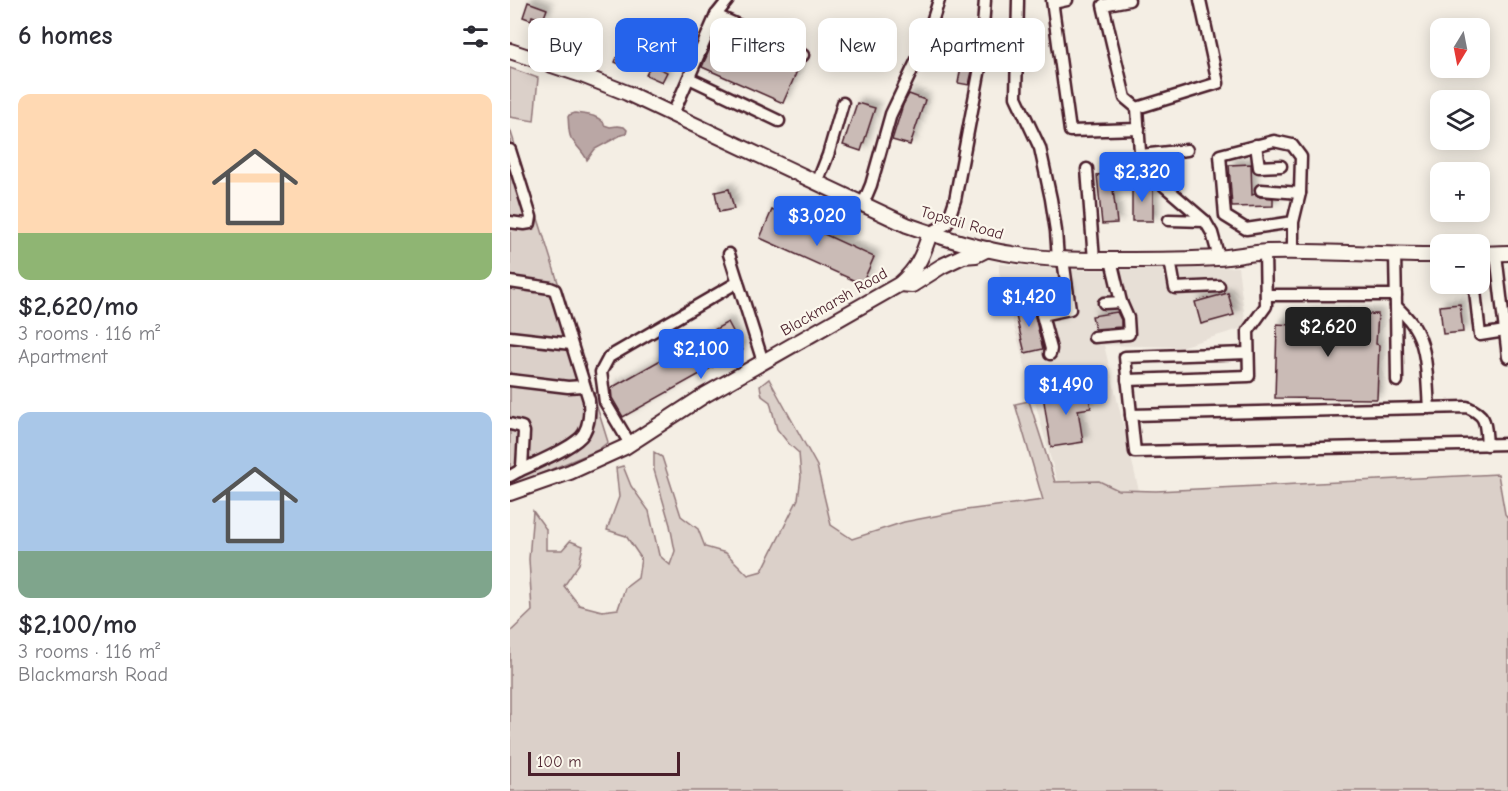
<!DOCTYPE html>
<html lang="en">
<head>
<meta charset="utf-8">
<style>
  :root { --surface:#fff; --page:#f7f7f7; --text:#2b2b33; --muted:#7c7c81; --accent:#2563eb }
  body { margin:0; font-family:"Comic Neue",sans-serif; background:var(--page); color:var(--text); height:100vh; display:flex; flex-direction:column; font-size:22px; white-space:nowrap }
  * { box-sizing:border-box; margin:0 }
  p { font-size:20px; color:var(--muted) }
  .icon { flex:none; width:33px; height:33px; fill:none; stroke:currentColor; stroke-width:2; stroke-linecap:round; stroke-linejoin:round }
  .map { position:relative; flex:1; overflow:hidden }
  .sheet { display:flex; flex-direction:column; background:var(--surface); width:510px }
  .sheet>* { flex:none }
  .guide { position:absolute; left:18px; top:18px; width:570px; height:54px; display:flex; gap:12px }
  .needle { width:39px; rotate:190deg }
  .buttons { position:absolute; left:920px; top:18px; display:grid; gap:12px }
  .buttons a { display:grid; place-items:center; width:60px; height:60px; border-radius:12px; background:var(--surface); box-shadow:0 3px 15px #0003; font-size:30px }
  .scale { position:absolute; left:18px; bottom:15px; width:152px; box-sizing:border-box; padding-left:6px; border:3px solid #4a1f2b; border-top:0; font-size:16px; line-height:21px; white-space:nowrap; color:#4a1f2b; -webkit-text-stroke:4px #fbf7ec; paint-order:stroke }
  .price { position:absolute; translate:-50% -51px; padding:0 14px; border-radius:6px; background:var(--accent); color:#fff; font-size:20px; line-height:39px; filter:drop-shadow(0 2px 3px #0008) }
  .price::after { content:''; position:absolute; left:50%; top:36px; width:18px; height:14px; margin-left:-9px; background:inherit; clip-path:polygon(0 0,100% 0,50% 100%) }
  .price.selected { background:#222; color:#fff }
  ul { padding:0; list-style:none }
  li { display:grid; align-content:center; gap:12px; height:318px; padding:0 18px }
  li span { display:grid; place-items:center; height:186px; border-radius:12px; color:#555 }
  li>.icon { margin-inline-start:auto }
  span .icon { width:108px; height:108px; fill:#fffc; stroke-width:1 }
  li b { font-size:26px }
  h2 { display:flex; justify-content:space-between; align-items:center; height:72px; padding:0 18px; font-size:26px }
  .chip { padding:0 21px; border-radius:12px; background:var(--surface); box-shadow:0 3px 15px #0003; font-size:21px; line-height:54px }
  .chip.selected { background:var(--accent); color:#fff }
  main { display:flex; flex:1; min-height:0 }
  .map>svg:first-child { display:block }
  .built { fill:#e7dfd6 }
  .green { fill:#dbd0c9; stroke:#92787a; stroke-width:1.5 }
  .water { fill:#baa7a5; stroke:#8d7174; stroke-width:1.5 }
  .building { fill:#cabbb6; stroke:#4a1f2b; stroke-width:1.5; filter:url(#shadow) }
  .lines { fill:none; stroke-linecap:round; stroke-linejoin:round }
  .minor-casing { stroke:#4a1f2b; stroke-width:15 }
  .major-casing { stroke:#4a1f2b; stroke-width:18 }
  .minor { stroke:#fbf7ec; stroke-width:10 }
  .major { stroke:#fbf7ec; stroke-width:14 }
  .labels { text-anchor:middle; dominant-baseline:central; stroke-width:4.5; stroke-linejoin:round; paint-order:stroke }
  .street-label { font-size:16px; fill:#4a1f2b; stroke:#fbf7ec }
</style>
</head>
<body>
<main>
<section class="sheet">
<h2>6 homes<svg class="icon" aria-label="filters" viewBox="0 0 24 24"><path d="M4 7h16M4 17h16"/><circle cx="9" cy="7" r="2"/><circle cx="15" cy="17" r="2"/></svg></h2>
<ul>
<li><span style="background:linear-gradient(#ffd9b3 75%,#8fb573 0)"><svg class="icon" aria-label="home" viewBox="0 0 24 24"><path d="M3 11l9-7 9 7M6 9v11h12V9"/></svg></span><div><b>$2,620/mo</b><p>3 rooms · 116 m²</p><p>Apartment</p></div></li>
<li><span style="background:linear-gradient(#a9c7e8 75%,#7fa58c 0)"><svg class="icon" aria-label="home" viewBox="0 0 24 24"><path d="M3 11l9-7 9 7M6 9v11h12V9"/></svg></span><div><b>$2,100/mo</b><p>3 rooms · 116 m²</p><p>Blackmarsh Road</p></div></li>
</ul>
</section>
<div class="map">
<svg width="998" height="791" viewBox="0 0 998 791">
  <defs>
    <filter id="shadow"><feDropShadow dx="5" dy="-5" stdDeviation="3" flood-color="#0004"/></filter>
  </defs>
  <rect width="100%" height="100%" fill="#f4eee4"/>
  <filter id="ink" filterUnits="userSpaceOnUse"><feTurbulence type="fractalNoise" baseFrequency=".0167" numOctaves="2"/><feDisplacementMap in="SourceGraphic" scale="12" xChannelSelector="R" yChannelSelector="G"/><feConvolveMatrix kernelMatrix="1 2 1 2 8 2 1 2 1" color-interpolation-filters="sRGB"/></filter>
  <g filter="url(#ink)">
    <polygon class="built" points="489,264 550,269 577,270 728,267 736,327 670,347 594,345 630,495 553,503 489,272"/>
    <g class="green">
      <polygon points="0,68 28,78 24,121 0,117"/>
      <polygon points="0,129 98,442 88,450 18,479 0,485"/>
      <polygon points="259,379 307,466 321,525 342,539 394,522 456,510 533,500 505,404 519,401 545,482 589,481 608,490 646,491 988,474 995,514 998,518 998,791 0,791 0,632 22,611 19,559 23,511 36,529 36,550 52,550 60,541 73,546 69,564 54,586 69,605 92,611 108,609 115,588 128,578 131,558 116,536 97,530 109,497 106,468 113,466 121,486 139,511 149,555 160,565 165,551 160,525 144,470 144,452 152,457 171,516 188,529 195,547 216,553 238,575 252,571 288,499 291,477 289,453 279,444 267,429 260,402 252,396 250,386"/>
    </g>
    <path class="water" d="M65,113C76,115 86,114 94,123V125L100,127L107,126L114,127L117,130L116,134L111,135L85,149L77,160C73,151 65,145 61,138C58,132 59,124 58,117L59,115Z"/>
    <g class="building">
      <polygon points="18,2 37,9 33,20 22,16 21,20 13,17"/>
      <polygon points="210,25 291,62 273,103 192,67"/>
      <polygon points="455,45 464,46 463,67 459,85 448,83"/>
      <polygon points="110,50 125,57 120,69 105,62"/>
      <polygon points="141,65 157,72 152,82 136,75"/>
      <polygon points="399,94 415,100 400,145 382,140 393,105"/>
      <polygon points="347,103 365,108 351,151 333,145"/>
      <polygon points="741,164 742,195 745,194 750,197 763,198 763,206 722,207 719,165"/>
      <polygon points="601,173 607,223 592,224 587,175"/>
      <polygon points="622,185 643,186 643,221 622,221"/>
      <polygon points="219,189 224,209 209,212 205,192"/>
      <polygon points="262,210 364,257 352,284 250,238"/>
      <polygon points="718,293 724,315 691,324 685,302"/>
      <polygon points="524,303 525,317 533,349 515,353 504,308"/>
      <polygon points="950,304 953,332 933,334 930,306"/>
      <polygon points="607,312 611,320 611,327 585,329 582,316"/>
      <polygon points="868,314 866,344 869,345 867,399 765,398 767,324 797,326 797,315"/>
      <polygon points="218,322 233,350 113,417 102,398 101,388"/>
      <polygon points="577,388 581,408 568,410 573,442 541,447 533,395"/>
    </g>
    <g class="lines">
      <g class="minor-casing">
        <g id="minor">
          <polyline points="508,0 506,97 530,148 541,199 546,231 548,259"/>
          <polyline points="542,0 560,131 629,129"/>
          <polyline points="619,0 593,5 615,98 627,108 631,166 695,221"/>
          <polyline points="543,3 557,0"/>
          <polyline points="206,15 218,0"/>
          <polyline points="179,78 269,121"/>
          <polyline points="627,108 708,83 690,0"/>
          <polyline points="163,114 206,15 293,55"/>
          <polyline points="746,145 749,167 771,166"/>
          <polyline points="0,150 21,217 20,223 14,224 0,222"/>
          <polyline points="631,155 677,150"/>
          <polyline points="577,169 584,260"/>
          <polyline points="307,183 318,155 333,103"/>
          <polyline points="751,190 790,193"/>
          <polyline points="353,204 361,185 381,114 416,41 429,0"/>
          <polyline points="659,220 695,221 702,233 709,258"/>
          <polyline points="420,233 437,224 445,200 470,68 475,0"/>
          <polyline points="783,252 783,222 790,193 791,157 782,145 764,141 710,155 715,216 736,229 783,222"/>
          <polyline points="219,254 253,362"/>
          <path d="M885,254L886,306C894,314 902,321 907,332C918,353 917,385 919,408"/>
          <polyline points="986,254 998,357"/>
          <polyline points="660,260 665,288 709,286"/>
          <path d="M0,282L40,288L45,290L79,400C80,411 80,423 74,433C66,447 25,463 9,471"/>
          <polyline points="965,291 970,335 995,331"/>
          <polyline points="506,293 525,292 531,299 532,315"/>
          <polyline points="756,295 886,295"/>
          <polyline points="594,303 611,302 601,260"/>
          <polyline points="886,306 887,381"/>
          <polyline points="0,337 61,344"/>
          <polyline points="584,337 619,334 618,318 611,302"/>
          <polyline points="738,353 615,357 625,452 998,444"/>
          <polyline points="540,354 541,349 532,315 560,309 553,259"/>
          <polyline points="0,380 58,387 73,386"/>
          <polyline points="617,380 739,376 738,331 756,306 755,252"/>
          <path d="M621,415L957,407C978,416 975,424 977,445"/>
          <polyline points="0,424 12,427 14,432 12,467 9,471 0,476"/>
          <polyline points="120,444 95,402 91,372 99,357 228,282"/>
        </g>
      </g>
      <g class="major-casing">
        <g id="major">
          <path d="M0,51L69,74L117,93L397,225C431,237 467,249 502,254C537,260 572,260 607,260C640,260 674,260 707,258C724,257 740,253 757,252C815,250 872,256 930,255"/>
          <polyline points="969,254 998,253"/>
          <polyline points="390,284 402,285 432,266 453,256 466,255 478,249"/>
          <path d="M0,493L60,472L115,447L195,395L390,284C408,268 413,255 420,233"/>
        </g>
      </g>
      <use href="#minor" class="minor"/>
      <use href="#major" class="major"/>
    </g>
  </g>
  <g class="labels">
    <g class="street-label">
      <text transform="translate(452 223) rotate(16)">Topsail Road</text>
      <text transform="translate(324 302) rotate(-30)">Blackmarsh Road</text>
    </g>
  </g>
</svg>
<div class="buttons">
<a><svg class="needle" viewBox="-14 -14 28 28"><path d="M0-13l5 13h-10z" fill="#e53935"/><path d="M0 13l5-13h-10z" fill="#7c7c81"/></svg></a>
<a><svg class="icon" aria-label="layers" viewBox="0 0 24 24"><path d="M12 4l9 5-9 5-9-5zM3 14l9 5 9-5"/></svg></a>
<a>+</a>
<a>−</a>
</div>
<div class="scale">100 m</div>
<b class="price" style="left:632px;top:203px">$2,320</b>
<b class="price" style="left:307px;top:247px">$3,020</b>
<b class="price" style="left:519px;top:328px">$1,420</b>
<b class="price selected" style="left:818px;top:358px">$2,620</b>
<b class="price" style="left:191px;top:380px">$2,100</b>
<b class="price" style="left:556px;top:416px">$1,490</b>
<div class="guide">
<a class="chip">Buy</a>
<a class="chip selected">Rent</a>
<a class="chip">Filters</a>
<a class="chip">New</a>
<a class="chip">Apartment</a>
</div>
</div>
</main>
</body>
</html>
